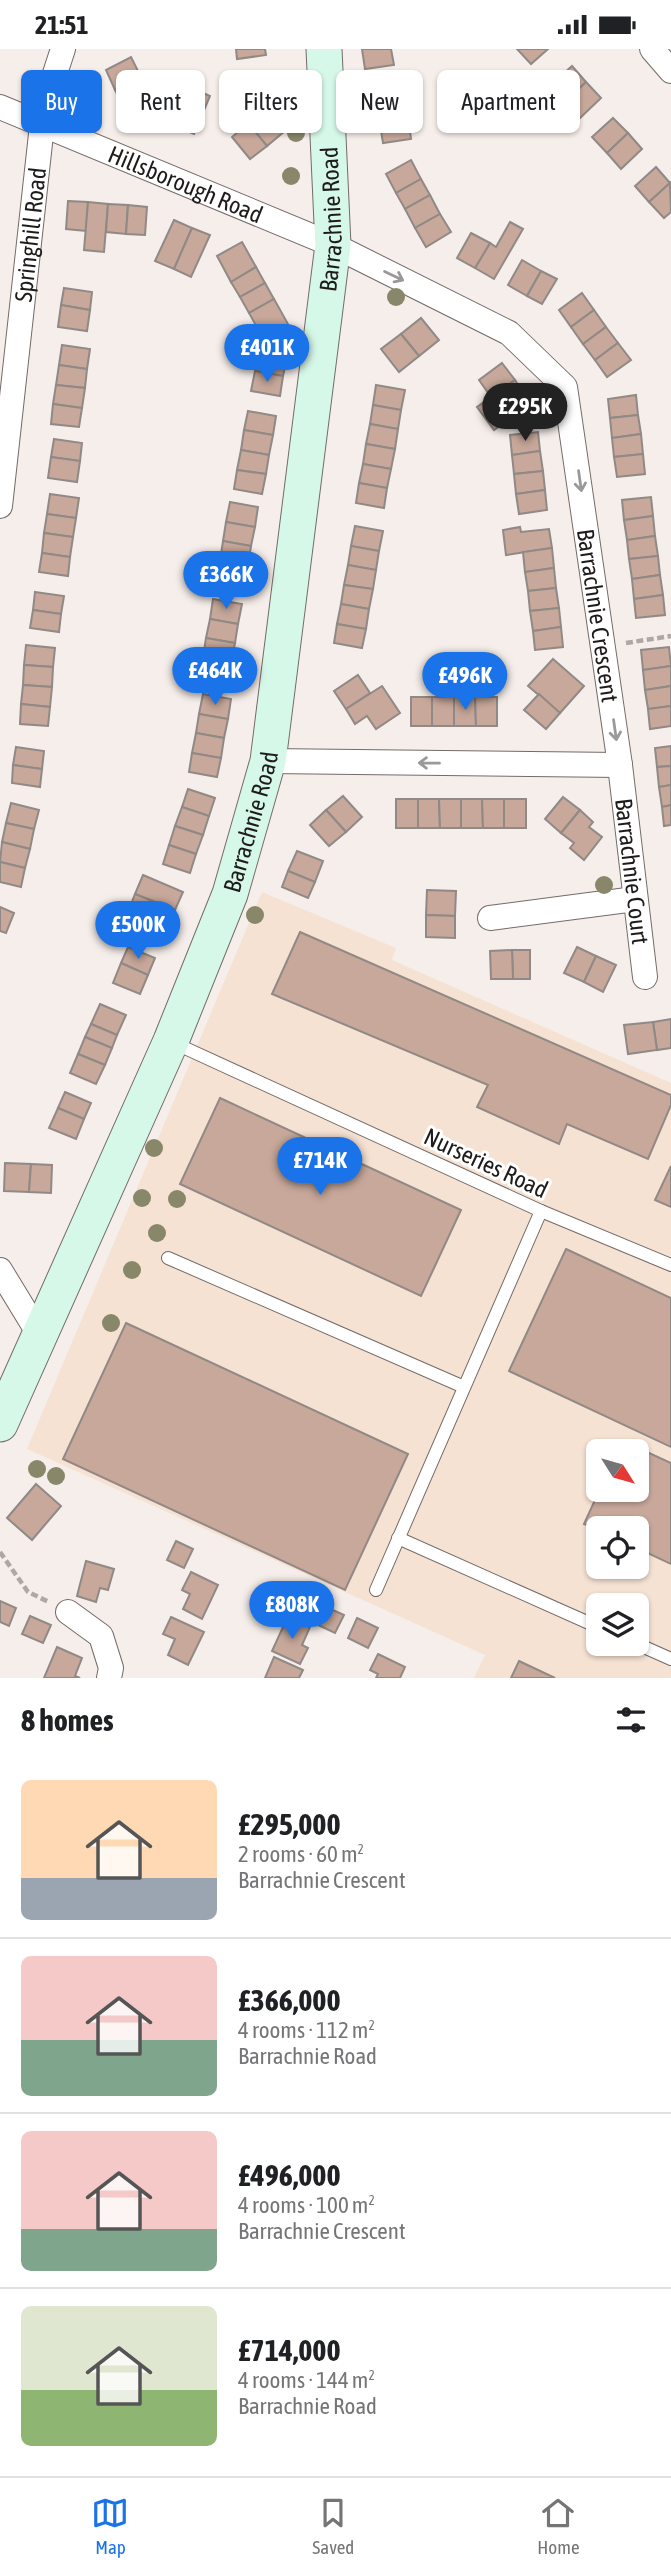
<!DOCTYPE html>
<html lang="en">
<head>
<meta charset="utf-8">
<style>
  :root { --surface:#fff; --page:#f6f6f6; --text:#202124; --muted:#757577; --line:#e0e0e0; --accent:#1a73e8 }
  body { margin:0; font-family:"Asap Condensed",sans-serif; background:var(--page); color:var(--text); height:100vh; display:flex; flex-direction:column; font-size:26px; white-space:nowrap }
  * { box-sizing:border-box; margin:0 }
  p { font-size:23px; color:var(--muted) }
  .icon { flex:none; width:38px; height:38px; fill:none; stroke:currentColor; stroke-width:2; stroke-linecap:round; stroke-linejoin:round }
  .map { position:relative; height:1629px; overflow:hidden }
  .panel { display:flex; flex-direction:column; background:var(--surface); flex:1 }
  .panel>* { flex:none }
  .banner { position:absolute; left:21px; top:21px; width:630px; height:63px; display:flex; gap:14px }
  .needle { width:46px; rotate:127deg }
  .controls { position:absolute; left:586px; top:1390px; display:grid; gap:14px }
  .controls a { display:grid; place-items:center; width:63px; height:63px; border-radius:10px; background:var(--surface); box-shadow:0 2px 5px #0004; font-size:35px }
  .price { position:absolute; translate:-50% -60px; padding:0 16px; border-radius:24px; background:var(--accent); color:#fff; font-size:23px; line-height:46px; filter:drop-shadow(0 2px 4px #0008) }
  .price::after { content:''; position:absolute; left:50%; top:42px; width:21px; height:16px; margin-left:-10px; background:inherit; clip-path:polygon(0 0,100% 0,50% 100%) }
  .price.active { background:#222; color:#fff }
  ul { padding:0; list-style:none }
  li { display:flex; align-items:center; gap:21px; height:175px; padding:0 21px }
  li+li { border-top:2px solid var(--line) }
  li span { display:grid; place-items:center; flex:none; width:196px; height:140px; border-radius:10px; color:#555 }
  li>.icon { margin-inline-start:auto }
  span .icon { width:84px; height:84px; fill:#fffc; stroke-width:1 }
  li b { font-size:30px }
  h2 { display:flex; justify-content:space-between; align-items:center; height:84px; padding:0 21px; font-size:30px }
  .pill { padding:0 24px; border-radius:10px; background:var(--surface); box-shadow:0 2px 5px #0004; font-size:24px; line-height:63px }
  .pill.active { background:var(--accent); color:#fff }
  .status { display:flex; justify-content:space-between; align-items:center; height:49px; padding:0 35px; background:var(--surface); direction:ltr }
  .status svg { height:19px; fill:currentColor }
  .tabs { display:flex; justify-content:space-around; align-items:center; height:98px; border-top:2px solid var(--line); background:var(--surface); font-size:19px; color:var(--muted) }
  .tabs a { display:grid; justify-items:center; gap:4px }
  .tabs .active { color:var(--accent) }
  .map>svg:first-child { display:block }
  .industrial { fill:#f6e2d3; fill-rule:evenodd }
  .building { fill:#c7a89a; stroke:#908985; stroke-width:2 }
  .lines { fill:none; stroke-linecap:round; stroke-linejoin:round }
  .service-casing { stroke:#736b68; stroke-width:14 }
  .minor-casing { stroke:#736b68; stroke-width:26 }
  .secondary-casing { stroke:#736b68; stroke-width:37 }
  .path { stroke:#aea7a4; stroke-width:4.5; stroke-dasharray:7 3.5; stroke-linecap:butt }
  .service { stroke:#fff; stroke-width:12 }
  .minor { stroke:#fff; stroke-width:24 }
  .secondary { stroke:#d6f8e8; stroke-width:35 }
  .tree { fill:#888769 }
  .oneway { stroke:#9a9898 }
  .labels { text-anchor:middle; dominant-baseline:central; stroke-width:6; stroke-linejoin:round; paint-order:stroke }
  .street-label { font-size:24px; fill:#1e1b1a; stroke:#fff }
</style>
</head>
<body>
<div class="status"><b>21:51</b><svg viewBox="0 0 49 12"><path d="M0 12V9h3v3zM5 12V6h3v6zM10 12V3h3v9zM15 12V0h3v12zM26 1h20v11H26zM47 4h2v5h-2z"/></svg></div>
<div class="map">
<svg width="671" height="1629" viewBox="0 0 671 1629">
  <rect width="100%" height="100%" fill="#f6eeea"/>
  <path class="industrial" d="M262,843L396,899L392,911L671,1034V1629H474L485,1606L27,1400ZM598,1402H637V1440H598ZM598,1479H637V1517H598ZM598,1556H637V1594H598Z"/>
  <g class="building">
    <polygon points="236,0 265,0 266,6 237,10"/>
    <polygon points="362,0 391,0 394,16 365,20"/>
    <polygon points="517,0 548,0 531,15"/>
    <polygon points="131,8 141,28 115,41 106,21"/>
    <polygon points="572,17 586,33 565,53 550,37"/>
    <polygon points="141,28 149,44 123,57 115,41"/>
    <polygon points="174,32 192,39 176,77 158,70"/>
    <polygon points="586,33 601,49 580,69 565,53"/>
    <polygon points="192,39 210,47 194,85 176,77"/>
    <polygon points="404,40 408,65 379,69 375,44"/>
    <polygon points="268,58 286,81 267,97 248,74"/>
    <polygon points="408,65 411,90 383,94 379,69"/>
    <polygon points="613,69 628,84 607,104 592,88"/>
    <polygon points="248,74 267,97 250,110 232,88"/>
    <polygon points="628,84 642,100 621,120 607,104"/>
    <polygon points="411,111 421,130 396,144 386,125"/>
    <polygon points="656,118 670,134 649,153 635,137"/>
    <polygon points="421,130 430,146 405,160 396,144"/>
    <polygon points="670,134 671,163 664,169 649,153"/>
    <polygon points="430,146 440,165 415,179 405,160"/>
    <polygon points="68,152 88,153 86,182 66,180"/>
    <polygon points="88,153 108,155 104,203 84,201"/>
    <polygon points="108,155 128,156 126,185 106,183"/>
    <polygon points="128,156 147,158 145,186 126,185"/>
    <polygon points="440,165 451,183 426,198 415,179"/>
    <polygon points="174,171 192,179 174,220 155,212"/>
    <polygon points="510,173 523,180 494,230 475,219 490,194 496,198"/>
    <polygon points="192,179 210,186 191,228 174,220"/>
    <polygon points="471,184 490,194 475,219 457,209"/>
    <polygon points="242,193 256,218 231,233 217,207"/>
    <polygon points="522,211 541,222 527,247 508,236"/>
    <polygon points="256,218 265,234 240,248 231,233"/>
    <polygon points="541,222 557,230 542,255 527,247"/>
    <polygon points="265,234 274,250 249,264 240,248"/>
    <polygon points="64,239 92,243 90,261 61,256"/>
    <polygon points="582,244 594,261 571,278 559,261"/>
    <polygon points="274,250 288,275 263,289 249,264"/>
    <polygon points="61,256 90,261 87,282 58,278"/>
    <polygon points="594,261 606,278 583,295 571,278"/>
    <polygon points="421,269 439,291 419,307 401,285"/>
    <polygon points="606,278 618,294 595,311 583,295"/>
    <polygon points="401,285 419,307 399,323 381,300"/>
    <polygon points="618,294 631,311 607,328 595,311"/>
    <polygon points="62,296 90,300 87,320 59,316"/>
    <polygon points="258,303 287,308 283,327 255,322"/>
    <polygon points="502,314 515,331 491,348 479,331"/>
    <polygon points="59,316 87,320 85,339 56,336"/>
    <polygon points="255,322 283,327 280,347 251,342"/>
    <polygon points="515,331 531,355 494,381 477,358"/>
    <polygon points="56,336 85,339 82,359 53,355"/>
    <polygon points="376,336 405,341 401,361 373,356"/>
    <polygon points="636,346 638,366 610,369 608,350"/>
    <polygon points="53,355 82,359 79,378 51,375"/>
    <polygon points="373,356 401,361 398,380 370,375"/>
    <polygon points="248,362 276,367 273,386 244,381"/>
    <polygon points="638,366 641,385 612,389 610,369"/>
    <polygon points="370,375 398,380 395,400 366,395"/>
    <polygon points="244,381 273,386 269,406 241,401"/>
    <polygon points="538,383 540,402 512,406 510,386"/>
    <polygon points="641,385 643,405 614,408 612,389"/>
    <polygon points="54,390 82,394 80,412 51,408"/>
    <polygon points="366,395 395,400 391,420 363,415"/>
    <polygon points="241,401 269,406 266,425 237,421"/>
    <polygon points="540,402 543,422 514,425 512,406"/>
    <polygon points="643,405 645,425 617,428 614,408"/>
    <polygon points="51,408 80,412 77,433 48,429"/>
    <polygon points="363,415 391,420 387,439 359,434"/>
    <polygon points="237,421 266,425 262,445 234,440"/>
    <polygon points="543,422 545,441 516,445 514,425"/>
    <polygon points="359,434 387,439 384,459 356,454"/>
    <polygon points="545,441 547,461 519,465 516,445"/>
    <polygon points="50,445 79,449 76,469 47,465"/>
    <polygon points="651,448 653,467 624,471 622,451"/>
    <polygon points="230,453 258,458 255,478 226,473"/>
    <polygon points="47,465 76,469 73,488 44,484"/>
    <polygon points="653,467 655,487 627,491 624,471"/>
    <polygon points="226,473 255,478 251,497 223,492"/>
    <polygon points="355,477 383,482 379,502 351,497"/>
    <polygon points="520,478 521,483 549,480 552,499 506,506 503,481"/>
    <polygon points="44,484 73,488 70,508 42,504"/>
    <polygon points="655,487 658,507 629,510 627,491"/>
    <polygon points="223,492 251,497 248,517 220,512"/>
    <polygon points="351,497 379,502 376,521 348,516"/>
    <polygon points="552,499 554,519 525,523 523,503"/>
    <polygon points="42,504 70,508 68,527 39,523"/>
    <polygon points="658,507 660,526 632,530 629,510"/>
    <polygon points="220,512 248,517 244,536 216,531"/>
    <polygon points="348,516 376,521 373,540 344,536"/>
    <polygon points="554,519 556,539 528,542 525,523"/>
    <polygon points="660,526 663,546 634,550 632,530"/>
    <polygon points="344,536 373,540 369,560 341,555"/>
    <polygon points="556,539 559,559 530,562 528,542"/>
    <polygon points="35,543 64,547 61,565 33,561"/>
    <polygon points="663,546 665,566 636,569 634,550"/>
    <polygon points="213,550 242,555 238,575 210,570"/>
    <polygon points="341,555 369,560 366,580 337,575"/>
    <polygon points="559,559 561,578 533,582 530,562"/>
    <polygon points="33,561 61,565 59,583 30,579"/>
    <polygon points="210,570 238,575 235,594 206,589"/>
    <polygon points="337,575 366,580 362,599 334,594"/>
    <polygon points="561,578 563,598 535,601 533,582"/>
    <polygon points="206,589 235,594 231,614 203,609"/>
    <polygon points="26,596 55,599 53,618 24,616"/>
    <polygon points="669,598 671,617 643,621 641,601"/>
    <polygon points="203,609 231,614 228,633 200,628"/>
    <polygon points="553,610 584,637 560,664 528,637"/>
    <polygon points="24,616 53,618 52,638 23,636"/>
    <polygon points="671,617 671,637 645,641 643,621"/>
    <polygon points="358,626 370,644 346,660 334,642"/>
    <polygon points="23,636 52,638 50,658 21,655"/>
    <polygon points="382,637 400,664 376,680 367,667 355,675 346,660"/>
    <polygon points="671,637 671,657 648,660 645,641"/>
    <polygon points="203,645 231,650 228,670 199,665"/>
    <polygon points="539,645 560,664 546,680 524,661"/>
    <rect x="411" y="648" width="21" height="29"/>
    <rect x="432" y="648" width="22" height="29"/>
    <polygon points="454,648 475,648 476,677 454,677"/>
    <polygon points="475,648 497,648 497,677 476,677"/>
    <polygon points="21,655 50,658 48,677 20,675"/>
    <polygon points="671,657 671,677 650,680 648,660"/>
    <polygon points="199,665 228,670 224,689 196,684"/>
    <polygon points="196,684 224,689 221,709 192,704"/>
    <polygon points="671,697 671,717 657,718 655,699"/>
    <polygon points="16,698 44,702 42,720 13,716"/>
    <polygon points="192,704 221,709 217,728 189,723"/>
    <polygon points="13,716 42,720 40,738 12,734"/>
    <polygon points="671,717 671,736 659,738 657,718"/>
    <polygon points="671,736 671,756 662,758 659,738"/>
    <polygon points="188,740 215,749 209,767 182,758"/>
    <polygon points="343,747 362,768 346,783 326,761"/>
    <polygon points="563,748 580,761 561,784 545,770"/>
    <rect x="396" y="750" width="22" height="29"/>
    <polygon points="418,750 439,750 440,779 418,779"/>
    <polygon points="439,750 461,750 461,779 440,779"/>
    <polygon points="461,750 482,750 483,779 461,779"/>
    <polygon points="482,750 504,750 504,779 483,779"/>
    <rect x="504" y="750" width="22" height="29"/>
    <polygon points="11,754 39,761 34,780 6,774"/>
    <polygon points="671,756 671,776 664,777 662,758"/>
    <polygon points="182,758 209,767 203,786 175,777"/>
    <polygon points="326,761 346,783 329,797 310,776"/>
    <polygon points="580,761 593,773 589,778 602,788 584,811 570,799 574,794 561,784"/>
    <polygon points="6,774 34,780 30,800 2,793"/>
    <polygon points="175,777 203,786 196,805 169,796"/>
    <polygon points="2,793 30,800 25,819 0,813"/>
    <polygon points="169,796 196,805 190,824 163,815"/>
    <polygon points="297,802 323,812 315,833 288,822"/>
    <polygon points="0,813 25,819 21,838 0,833"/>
    <polygon points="288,822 315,833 308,849 282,838"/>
    <polygon points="143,826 183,843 175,861 135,845"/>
    <polygon points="427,841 456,842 455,867 426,866"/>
    <polygon points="135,845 175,861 167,880 128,863"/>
    <polygon points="0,858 14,864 6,884 0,882"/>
    <polygon points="426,866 455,867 455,889 426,888"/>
    <polygon points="300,883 671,1046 671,1056 648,1110 567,1075 559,1095 477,1058 488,1036 272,945"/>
    <polygon points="128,898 155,909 148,926 121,914"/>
    <polygon points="577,898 596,907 584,933 564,924"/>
    <polygon points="512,901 530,901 530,930 513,930"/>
    <polygon points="512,901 513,930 491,930 490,902"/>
    <polygon points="596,907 616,916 603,943 584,933"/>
    <polygon points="121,914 148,926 140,945 113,934"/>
    <polygon points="100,955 126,966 117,986 91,975"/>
    <polygon points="671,970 671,999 657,1001 653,973"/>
    <polygon points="653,973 657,1001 628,1005 624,976"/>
    <polygon points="91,975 117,986 112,999 85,988"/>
    <polygon points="85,988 112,999 105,1016 78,1005"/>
    <polygon points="78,1005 105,1016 96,1035 70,1024"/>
    <polygon points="65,1043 91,1054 84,1070 58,1059"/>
    <polygon points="220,1049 461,1161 421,1247 180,1135"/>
    <polygon points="58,1059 84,1070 76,1090 49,1079"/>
    <polygon points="5,1114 31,1115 29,1143 4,1142"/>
    <polygon points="31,1115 52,1116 51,1144 29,1143"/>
    <polygon points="671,1117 671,1158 655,1151"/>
    <polygon points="566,1200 671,1249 671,1398 509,1322"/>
    <polygon points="126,1274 408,1405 345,1541 63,1410"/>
    <polygon points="623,1392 671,1414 671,1515 637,1499 637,1479 598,1479 598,1481 584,1475 600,1440 637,1440 637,1402 618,1402"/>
    <polygon points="36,1435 61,1457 32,1491 7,1469"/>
    <polygon points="176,1492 193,1500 184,1519 167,1511"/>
    <polygon points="86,1512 114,1520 108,1541 100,1539 96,1553 77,1547"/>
    <polygon points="191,1523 218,1536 202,1570 183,1560 190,1545 182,1541"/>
    <polygon points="0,1552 16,1559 9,1577 0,1573"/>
    <polygon points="326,1558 344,1566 335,1584 318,1576"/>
    <polygon points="30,1567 51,1576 43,1594 22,1585"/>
    <polygon points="288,1567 310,1578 302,1596 308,1599 300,1615 272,1602"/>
    <polygon points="171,1568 204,1583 188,1616 168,1606 175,1590 163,1585"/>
    <polygon points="357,1569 378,1579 368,1599 348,1589"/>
    <polygon points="57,1598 82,1609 75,1627 80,1629 44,1629"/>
    <polygon points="378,1605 405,1618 400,1629 376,1629 378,1625 370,1621"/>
    <polygon points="274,1608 303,1621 299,1629 265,1629"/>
    <polygon points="519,1612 555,1629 511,1629"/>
  </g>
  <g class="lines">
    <g class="service-casing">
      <g id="service">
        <polyline points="174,994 541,1162 671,1216"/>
        <polyline points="168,1209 464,1338"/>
        <polyline points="398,1489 598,1578"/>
        <polyline points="376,1541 541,1162"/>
        <polyline points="635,1594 671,1610"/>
      </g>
    </g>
    <g class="minor-casing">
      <g id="minor">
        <polyline points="652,0 671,22"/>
        <path id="s1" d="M0,58L333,196L509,284L565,338L620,716L268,712"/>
        <path id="s2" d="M0,457L44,58L63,0"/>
        <path id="s3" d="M620,716L645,928"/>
        <polyline points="490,869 635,850"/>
        <polyline points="0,1221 39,1285"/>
        <polyline points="68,1563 101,1587 111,1619 109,1629"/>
      </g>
    </g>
    <g class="secondary-casing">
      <g id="secondary">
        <path id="s4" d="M0,1375L171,992L230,845L268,712L333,196L324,0"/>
      </g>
    </g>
    <g class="path">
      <polyline points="626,594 671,587"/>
      <polyline points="0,1503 28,1543 49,1553"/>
    </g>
    <use href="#service" class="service"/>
    <use href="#minor" class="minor"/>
    <use href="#secondary" class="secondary"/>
  </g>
  <g class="tree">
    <circle cx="302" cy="57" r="9"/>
    <circle cx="296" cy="84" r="9"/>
    <circle cx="291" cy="127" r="9"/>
    <circle cx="396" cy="248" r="9"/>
    <circle cx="604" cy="836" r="9"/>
    <circle cx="255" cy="866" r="9"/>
    <circle cx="154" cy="1099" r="9"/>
    <circle cx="142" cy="1149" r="9"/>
    <circle cx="177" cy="1150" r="9"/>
    <circle cx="157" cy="1184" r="9"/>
    <circle cx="132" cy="1221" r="9"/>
    <circle cx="111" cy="1274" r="9"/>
    <circle cx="37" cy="1420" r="9"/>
    <circle cx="56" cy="1427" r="9"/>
  </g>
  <defs><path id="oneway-shaft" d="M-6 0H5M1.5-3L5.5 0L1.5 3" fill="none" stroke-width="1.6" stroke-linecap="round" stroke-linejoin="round" transform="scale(1.75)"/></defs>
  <g class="oneway">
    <use href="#oneway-shaft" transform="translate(394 227) rotate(26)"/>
    <use href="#oneway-shaft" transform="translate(580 432) rotate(82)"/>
    <use href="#oneway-shaft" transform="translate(615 681) rotate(82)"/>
    <use href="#oneway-shaft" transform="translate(429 714) rotate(-179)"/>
  </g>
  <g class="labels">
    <g class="street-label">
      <text stroke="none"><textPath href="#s1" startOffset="201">Hillsborough Road</textPath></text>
      <text stroke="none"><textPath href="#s4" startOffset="1262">Barrachnie Road</textPath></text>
      <text stroke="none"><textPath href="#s2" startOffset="273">Springhill Road</textPath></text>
      <text stroke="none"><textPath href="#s1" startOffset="866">Barrachnie Crescent</textPath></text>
      <text stroke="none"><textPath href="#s4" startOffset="653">Barrachnie Road</textPath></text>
      <text stroke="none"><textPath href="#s3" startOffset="107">Barrachnie Court</textPath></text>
      <text transform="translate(486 1114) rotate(25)">Nurseries Road</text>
    </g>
  </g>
</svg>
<div class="controls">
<a><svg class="needle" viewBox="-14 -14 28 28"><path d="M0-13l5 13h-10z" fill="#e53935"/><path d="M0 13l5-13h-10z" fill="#757577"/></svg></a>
<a><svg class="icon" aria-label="locate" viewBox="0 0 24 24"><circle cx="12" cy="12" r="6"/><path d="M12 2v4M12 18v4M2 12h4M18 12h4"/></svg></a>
<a><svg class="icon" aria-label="layers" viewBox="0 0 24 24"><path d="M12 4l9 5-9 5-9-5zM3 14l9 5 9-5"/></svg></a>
</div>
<b class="price" style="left:267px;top:335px">£401K</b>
<b class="price active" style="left:525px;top:394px">£295K</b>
<b class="price" style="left:226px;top:562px">£366K</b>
<b class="price" style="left:215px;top:658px">£464K</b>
<b class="price" style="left:465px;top:663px">£496K</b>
<b class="price" style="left:138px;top:912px">£500K</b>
<b class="price" style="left:320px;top:1148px">£714K</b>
<b class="price" style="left:292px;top:1592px">£808K</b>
<div class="banner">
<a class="pill active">Buy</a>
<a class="pill">Rent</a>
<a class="pill">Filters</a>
<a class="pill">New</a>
<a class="pill">Apartment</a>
</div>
</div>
<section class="panel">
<h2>8 homes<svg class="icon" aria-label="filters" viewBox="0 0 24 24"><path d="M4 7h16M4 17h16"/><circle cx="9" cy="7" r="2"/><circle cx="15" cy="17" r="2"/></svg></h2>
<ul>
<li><span style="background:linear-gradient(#ffd9b3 70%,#9aa5b1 0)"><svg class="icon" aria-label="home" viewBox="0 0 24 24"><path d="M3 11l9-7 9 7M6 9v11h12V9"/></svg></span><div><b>£295,000</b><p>2 rooms · 60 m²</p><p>Barrachnie Crescent</p></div></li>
<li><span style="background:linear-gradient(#f6c9c9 60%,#7fa58c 0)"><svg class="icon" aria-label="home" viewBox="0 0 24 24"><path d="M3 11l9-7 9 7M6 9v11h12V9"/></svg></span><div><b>£366,000</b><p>4 rooms · 112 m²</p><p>Barrachnie Road</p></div></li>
<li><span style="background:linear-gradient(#f6c9c9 70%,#7fa58c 0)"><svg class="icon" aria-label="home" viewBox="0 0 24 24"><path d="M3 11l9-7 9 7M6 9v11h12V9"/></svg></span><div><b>£496,000</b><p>4 rooms · 100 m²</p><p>Barrachnie Crescent</p></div></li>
<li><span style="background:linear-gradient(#dfe7d0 60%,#8fb573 0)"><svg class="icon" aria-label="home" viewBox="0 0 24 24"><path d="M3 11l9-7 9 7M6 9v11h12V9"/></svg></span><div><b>£714,000</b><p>4 rooms · 144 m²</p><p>Barrachnie Road</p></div></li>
</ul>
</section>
<nav class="tabs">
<a class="active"><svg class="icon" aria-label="map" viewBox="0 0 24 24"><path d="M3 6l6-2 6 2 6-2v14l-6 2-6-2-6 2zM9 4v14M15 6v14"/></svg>Map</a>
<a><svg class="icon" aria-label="saved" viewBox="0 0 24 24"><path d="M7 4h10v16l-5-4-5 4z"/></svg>Saved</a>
<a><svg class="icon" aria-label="home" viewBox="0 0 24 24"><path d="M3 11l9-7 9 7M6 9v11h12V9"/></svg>Home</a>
</nav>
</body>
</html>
